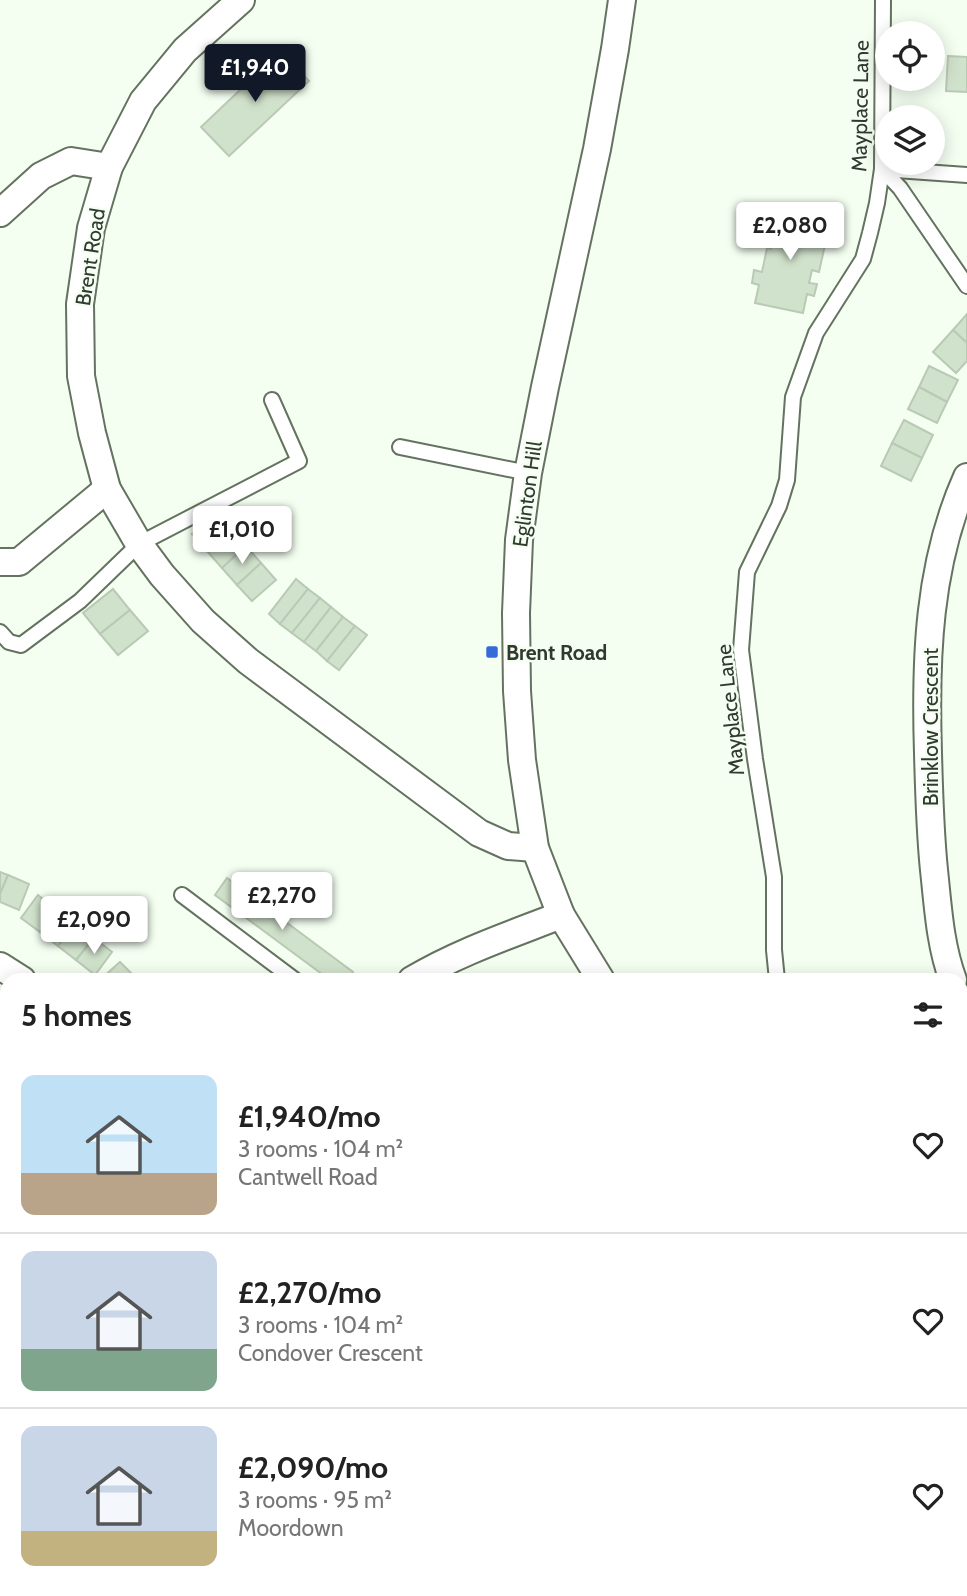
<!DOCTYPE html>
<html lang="en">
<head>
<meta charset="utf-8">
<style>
  :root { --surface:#fff; --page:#f2f2f2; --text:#222; --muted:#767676; --line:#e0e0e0; --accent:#111827 }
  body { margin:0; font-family:Cabin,sans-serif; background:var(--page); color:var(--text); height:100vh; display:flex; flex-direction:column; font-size:26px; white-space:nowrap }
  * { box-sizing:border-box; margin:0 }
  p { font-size:23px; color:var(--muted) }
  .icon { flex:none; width:38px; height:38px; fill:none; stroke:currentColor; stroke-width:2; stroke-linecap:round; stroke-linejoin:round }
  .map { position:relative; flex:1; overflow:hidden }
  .panel { position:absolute; left:0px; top:973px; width:968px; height:623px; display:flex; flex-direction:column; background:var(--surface); border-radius:21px 21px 0 0; box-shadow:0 4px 18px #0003 }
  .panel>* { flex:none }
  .controls { position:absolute; left:875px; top:21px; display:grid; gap:14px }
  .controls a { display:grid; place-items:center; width:70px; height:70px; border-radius:50%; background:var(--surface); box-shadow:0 4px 18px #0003; font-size:35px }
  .price { position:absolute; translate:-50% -60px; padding:0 16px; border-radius:7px; background:#fff; color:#222; font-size:23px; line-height:46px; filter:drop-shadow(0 2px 4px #0008) }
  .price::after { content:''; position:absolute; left:50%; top:42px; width:21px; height:16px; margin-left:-10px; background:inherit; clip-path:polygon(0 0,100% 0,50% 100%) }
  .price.current { background:var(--accent); color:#fff }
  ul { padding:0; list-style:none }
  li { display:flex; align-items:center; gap:21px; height:175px; padding:0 21px }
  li+li { border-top:2px solid var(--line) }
  li span { display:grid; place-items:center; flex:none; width:196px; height:140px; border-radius:14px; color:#555 }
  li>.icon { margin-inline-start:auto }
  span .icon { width:84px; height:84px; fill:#fffc; stroke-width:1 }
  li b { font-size:30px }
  h2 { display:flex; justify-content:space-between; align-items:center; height:84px; padding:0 21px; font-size:30px }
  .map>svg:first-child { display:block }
  .green { fill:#c8f1b9 }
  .building { fill:#d1e2cc; stroke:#b9cab4; stroke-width:2 }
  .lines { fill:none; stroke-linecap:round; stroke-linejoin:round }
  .lane-casing { stroke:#64735f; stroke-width:18 }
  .street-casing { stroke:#64735f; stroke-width:30 }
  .lane { stroke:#fff; stroke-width:14 }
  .street { stroke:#fff; stroke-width:26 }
  .poi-dot { fill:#346ad9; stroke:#f4fef1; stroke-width:2.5 }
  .labels { text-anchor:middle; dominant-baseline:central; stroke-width:5; stroke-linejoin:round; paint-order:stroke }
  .street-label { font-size:21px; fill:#323930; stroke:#f4fef1 }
  .poi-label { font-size:21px; font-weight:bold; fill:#323930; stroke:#f4fef1; text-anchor:start }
</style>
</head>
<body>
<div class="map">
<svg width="967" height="1596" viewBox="0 0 967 1596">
  <rect width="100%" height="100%" fill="#f4fef1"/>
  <polygon class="green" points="967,1080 967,1208 961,1203 961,1085"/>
  <g class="building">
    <polygon points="281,51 309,81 229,156 201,127"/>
    <polygon points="948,56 967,57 967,92 946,91"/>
    <polygon points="767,213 829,227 819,272 812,270 809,283 817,284 814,296 807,294 803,313 755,303 759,285 752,283 754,270 762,272 767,248 771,249 773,242 761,240"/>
    <polygon points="967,314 967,343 953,330"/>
    <polygon points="953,330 967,343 967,361 956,373 933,352"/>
    <polygon points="929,366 958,380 947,402 919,387"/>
    <polygon points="919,387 947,402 937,423 908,409"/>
    <polygon points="904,420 933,435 922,458 892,443"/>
    <polygon points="892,443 922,458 911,481 881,466"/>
    <polygon points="216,513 231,530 207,551 192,534"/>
    <polygon points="231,530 246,546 222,568 207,551"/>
    <polygon points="246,546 261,563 237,585 222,568"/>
    <polygon points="261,563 276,580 252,601 237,585"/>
    <polygon points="296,579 308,589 280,624 269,614"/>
    <polygon points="113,589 130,610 100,634 83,613"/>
    <polygon points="308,589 320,598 292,633 280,624"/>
    <polygon points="320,598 331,607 304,642 292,633"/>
    <polygon points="331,607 343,617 316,651 304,642"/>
    <polygon points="130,610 148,631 118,655 100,634"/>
    <polygon points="343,617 355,626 327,661 316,651"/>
    <polygon points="355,626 367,635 339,670 327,661"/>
    <polygon points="0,872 8,875 0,894"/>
    <polygon points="8,875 29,884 19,910 0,902 0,894"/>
    <polygon points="227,878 353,972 347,980 330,980 215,895"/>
    <polygon points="38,895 57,910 40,932 21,918"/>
    <polygon points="57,910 75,924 58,946 40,932"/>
    <polygon points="75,924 94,938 76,960 58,946"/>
    <polygon points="94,938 112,952 95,975 76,960"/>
    <polygon points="120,962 136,978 134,980 100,980"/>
    <polygon points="0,1029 7,1033 7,1044 0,1056"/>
    <polygon points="7,1044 7,1067 0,1062 0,1056"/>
    <polygon points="0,1318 7,1319 6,1348 0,1347"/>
    <polygon points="0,1448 6,1448 4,1476 0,1476"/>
    <polygon points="184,1589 216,1589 215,1596 183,1596"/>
    <rect x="312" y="1589" width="33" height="7"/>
  </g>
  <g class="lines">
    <g class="lane-casing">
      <g id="lane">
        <polyline points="882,169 900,188 967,286"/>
        <polyline points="882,169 967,175"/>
        <polyline points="400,447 528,473"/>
        <polyline points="0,632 9,642 21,645 80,601 139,544 299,461 272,400"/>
        <polyline points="182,895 295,980"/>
        <polyline points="777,980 774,950 774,877 755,759 741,650 747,572 779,506 787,480 793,397 816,333 863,259 870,233 877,203 882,169 883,0"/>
        <polyline points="961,1218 967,1223"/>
      </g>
    </g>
    <g class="street-casing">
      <g id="street">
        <polyline points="241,0 185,50 143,101 109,167 91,228 80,304 81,376 92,433 107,489 139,544 162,575 203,621 248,661 479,833 508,846 535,848"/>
        <polyline points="0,213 41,176 71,161 109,167"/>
        <polyline points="0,562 19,562 107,489"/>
        <polyline points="0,966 22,980"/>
        <path d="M412,980C459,952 510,935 561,915"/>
        <polyline points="601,980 561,915 535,848 522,760 517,691 516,613 519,540 528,473 545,387 597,149 615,49 622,0"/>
        <path d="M953,980C940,945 938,907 934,870C930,831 929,793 928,753C925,659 928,564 967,477"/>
        <polyline points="961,1001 967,1012"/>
        <polyline points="961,1322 967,1311"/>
        <polyline points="0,1398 7,1399"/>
        <polyline points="918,1589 925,1594"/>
        <polyline points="266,1596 266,1589"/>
        <polyline points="486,1596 489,1589"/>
        <polyline points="836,1596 839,1589"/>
      </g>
    </g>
    <use href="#lane" class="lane"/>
    <use href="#street" class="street"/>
  </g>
  <rect class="poi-dot" x="485" y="645" width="14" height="14" rx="3.5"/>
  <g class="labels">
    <g class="street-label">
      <text transform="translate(860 106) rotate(-89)">Mayplace Lane</text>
      <text transform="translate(90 257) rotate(-81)">Brent Road</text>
      <text transform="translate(527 494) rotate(-82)">Eglinton Hill</text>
      <text transform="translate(730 710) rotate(-96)">Mayplace Lane</text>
      <text transform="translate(930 727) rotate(-90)">Brinklow Crescent</text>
    </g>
    <g class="poi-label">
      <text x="506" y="652">Brent Road</text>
    </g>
  </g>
</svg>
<div class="controls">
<a><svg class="icon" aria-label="locate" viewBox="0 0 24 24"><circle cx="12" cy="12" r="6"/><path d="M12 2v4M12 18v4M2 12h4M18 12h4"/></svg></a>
<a><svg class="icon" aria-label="layers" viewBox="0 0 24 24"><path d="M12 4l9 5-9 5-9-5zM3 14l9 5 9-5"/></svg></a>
</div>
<b class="price current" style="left:255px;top:104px">£1,940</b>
<b class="price" style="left:790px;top:262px">£2,080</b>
<b class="price" style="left:242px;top:566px">£1,010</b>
<b class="price" style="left:282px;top:932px">£2,270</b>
<b class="price" style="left:94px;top:956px">£2,090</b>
<section class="panel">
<h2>5 homes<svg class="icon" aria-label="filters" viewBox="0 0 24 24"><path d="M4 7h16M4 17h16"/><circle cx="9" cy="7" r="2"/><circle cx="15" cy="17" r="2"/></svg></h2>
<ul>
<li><span style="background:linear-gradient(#bfe0f5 70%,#b9a48a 0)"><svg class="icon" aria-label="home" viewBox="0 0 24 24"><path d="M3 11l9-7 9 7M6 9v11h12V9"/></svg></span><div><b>£1,940/mo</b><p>3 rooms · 104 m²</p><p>Cantwell Road</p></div><svg class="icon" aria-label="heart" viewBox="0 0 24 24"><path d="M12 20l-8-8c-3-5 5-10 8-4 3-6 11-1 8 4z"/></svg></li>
<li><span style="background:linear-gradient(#c9d6e8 70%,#7fa58c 0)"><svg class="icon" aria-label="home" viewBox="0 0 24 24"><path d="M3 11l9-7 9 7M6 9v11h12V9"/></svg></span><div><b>£2,270/mo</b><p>3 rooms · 104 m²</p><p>Condover Crescent</p></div><svg class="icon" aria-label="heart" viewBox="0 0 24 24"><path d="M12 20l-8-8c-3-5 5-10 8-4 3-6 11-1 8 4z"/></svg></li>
<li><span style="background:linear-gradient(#c9d6e8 75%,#c2b280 0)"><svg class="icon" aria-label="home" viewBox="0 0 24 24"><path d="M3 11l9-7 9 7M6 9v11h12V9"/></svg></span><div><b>£2,090/mo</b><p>3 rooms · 95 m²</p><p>Moordown</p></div><svg class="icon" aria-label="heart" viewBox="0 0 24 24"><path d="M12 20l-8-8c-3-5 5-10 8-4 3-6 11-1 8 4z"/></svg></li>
</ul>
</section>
</div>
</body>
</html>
